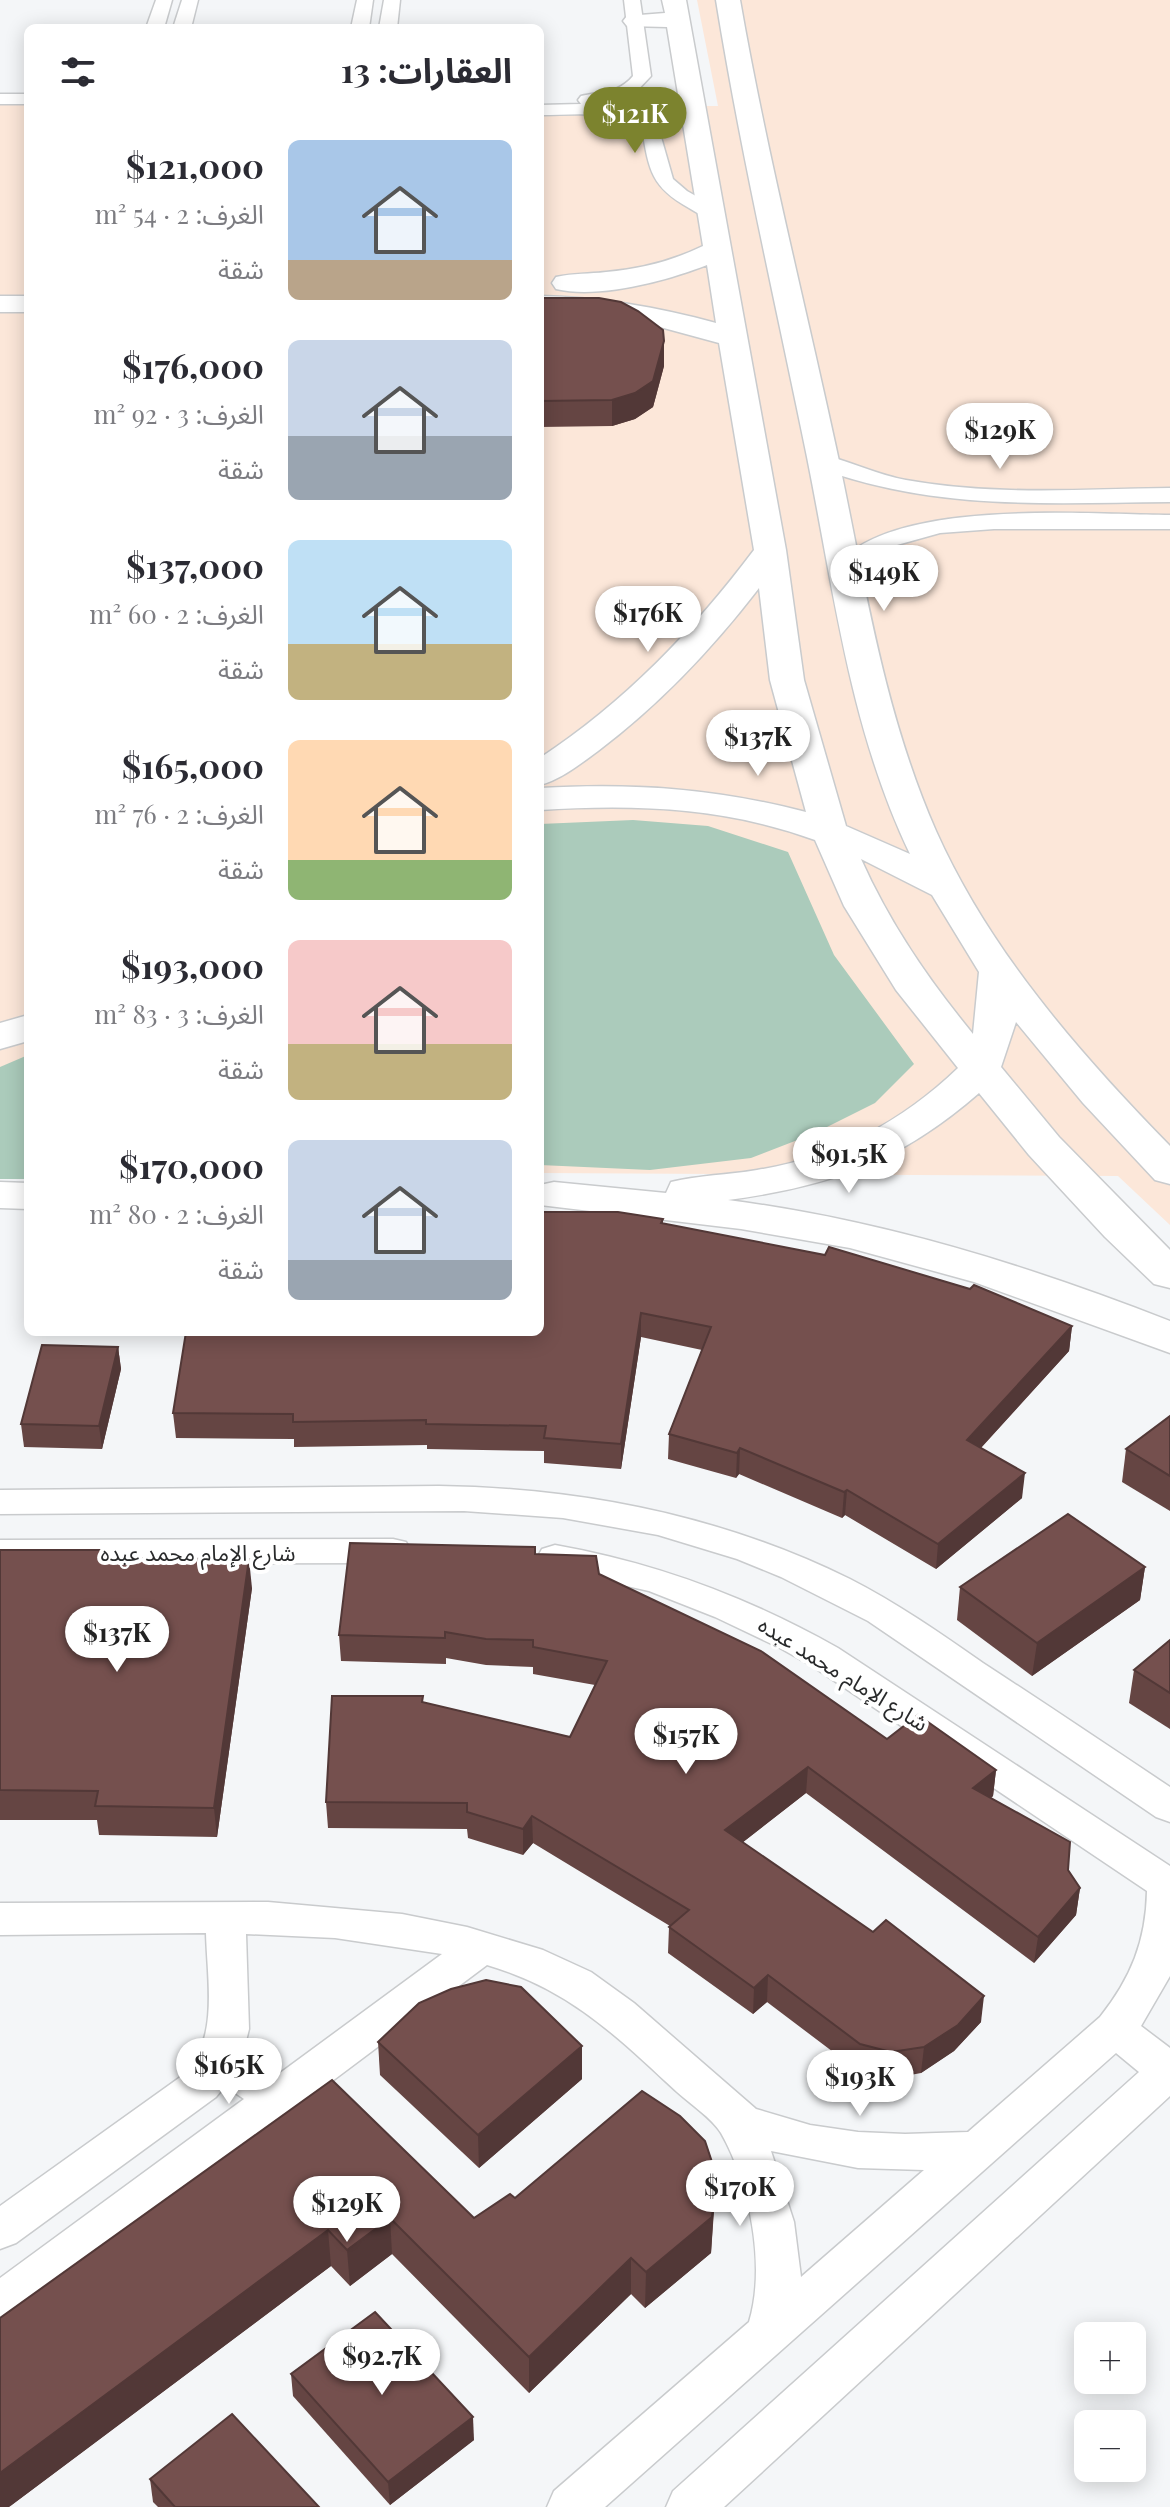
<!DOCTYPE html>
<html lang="ar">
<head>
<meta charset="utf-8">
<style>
  :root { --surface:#fff; --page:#f7f7f7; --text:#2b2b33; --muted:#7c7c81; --accent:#7c832e }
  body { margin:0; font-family:"Playfair Display","Noto Sans Arabic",serif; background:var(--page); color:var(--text); direction:rtl; height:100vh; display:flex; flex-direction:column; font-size:30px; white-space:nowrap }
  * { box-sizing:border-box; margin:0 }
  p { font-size:26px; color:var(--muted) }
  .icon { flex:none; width:44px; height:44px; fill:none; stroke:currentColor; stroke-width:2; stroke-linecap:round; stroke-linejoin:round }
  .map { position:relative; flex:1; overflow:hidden; direction:ltr }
  .details { position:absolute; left:24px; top:24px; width:520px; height:1312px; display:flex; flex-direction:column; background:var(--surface); border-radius:12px; box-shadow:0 4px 20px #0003; direction:rtl }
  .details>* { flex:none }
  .controls { position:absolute; left:1074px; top:2322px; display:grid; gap:16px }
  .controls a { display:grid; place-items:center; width:72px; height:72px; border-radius:12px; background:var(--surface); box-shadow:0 4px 20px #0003; font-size:40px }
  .price { position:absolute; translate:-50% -68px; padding:0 18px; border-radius:28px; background:#fff; color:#222; font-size:26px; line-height:52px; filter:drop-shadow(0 2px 4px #0008) }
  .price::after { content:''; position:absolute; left:50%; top:48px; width:24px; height:18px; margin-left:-12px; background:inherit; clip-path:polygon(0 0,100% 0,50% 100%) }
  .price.on { background:var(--accent); color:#fff }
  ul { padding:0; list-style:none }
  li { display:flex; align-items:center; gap:24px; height:200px; padding:0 32px }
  li span { display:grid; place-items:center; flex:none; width:224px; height:160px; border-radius:12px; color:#555 }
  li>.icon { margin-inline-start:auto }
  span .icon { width:96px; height:96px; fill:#fffc; stroke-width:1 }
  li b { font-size:34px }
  h2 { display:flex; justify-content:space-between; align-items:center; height:96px; padding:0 32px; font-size:34px }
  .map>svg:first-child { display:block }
  .commercial { fill:#fce7d9 }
  .green { fill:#abcbbb }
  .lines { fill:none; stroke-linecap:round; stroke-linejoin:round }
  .street-casing { stroke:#c9cbcd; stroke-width:3 }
  .secondary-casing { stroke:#c9cbcd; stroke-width:3 }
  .street { fill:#fff; fill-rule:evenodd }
  .secondary { fill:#fff; fill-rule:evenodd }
  .wall { fill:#654543 }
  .shaded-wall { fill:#523837 }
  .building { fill:#75504e; stroke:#523837; stroke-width:2 }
  .labels { text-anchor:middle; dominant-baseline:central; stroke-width:8; stroke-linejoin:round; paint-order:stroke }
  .street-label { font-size:22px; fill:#292a2b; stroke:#fff }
</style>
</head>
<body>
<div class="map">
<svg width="1170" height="2507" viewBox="0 0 1170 2507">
  <rect width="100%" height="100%" fill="#f4f6f8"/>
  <g class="commercial">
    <polygon points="697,0 1170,0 1170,1225 1118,1176 540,1173 540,106 718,106"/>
    <rect x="0" y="105" width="28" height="1065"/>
  </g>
  <g class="green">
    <polygon points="633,820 708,826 788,852 834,955 914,1064 875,1103 813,1134 751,1158 650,1170 540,1165 540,824"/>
    <polygon points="28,1055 28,1179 0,1179 0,1067"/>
  </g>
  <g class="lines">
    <g class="street-casing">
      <g id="street">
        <polygon points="156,0 172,0 164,28 146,28"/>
        <polygon points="182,0 198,0 191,28 173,28"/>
        <polygon points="357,0 373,0 369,28 351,28"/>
        <polygon points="384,0 400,0 397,28 379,28"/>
        <path d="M624,0H640L651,76L632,96L601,104L633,110L657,123L673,179L687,191L719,209L722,213L719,217C707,220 699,214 689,208C651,187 649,170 642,129C612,109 575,115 540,115V105L581,104L578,100L581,96C602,91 618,94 633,76Z"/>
        <rect x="0" y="94" width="28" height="10"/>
        <path d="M824,455C852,462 878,475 906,480C993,496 1082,489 1170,488V502C1047,503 933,511 816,467L813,462Z"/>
        <path d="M1170,515V529H994L940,533L897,545L874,557L853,575H837L833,570C885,496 1087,515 1170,515Z"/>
        <path d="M439,1486C582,1488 722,1516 850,1579C897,1603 940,1633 983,1663C1046,1704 1108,1746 1170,1787V1822L1156,1817L868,1621L781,1577L737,1559L658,1535L563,1518L464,1511L0,1514V1490Z"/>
        <polygon points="393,1539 406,1542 411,1551 406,1560 393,1563 0,1564 0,1540"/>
        <path d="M555,1545C656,1563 748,1597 838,1648L1170,1866V1976L1141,2026L1170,2048V2096L724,2507H666L673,2491L1139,2072L1116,2053L605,2507H547L554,2491L749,2322C766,2266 750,2184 721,2133C712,2118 690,2104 677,2092C615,2035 571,1990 487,1965L16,2318L0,2324V2278L244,2099L225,2086L216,2097L16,2243L0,2249V2206L186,2073C219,2036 207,1979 206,1933L0,1935V1903L268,1902L402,1914L467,1927L543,1950L591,1972L634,2003L756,2109L810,2125L858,2132L905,2134L968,2132L1100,2017C1131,1978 1146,1941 1147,1891L812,1666L780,1648L715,1617L649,1591L542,1567L537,1558L542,1549ZM246,1934L335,1938L442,1954L276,2076L243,2053L249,2029ZM771,2151L858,2168L924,2170L801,2277L794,2222Z"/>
      </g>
    </g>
    <g class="secondary-casing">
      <g id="secondary">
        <path d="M662,0H686L786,550L804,680L846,826L910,854C850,729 834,591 807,457C776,305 741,154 716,0H740C767,155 806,307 839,461C865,585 884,713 936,831C989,950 1079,1053 1170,1146V1184L1155,1180L1083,1103L1016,1022L1001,1067L1059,1137L1170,1250V1288L1154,1284L1105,1237L1029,1155L979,1093C900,1162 831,1186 728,1200C881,1220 1027,1265 1170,1321V1353L974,1282L850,1248L741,1229L540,1205V1185L554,1182L666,1193L671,1182C699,1175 728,1175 757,1170C834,1158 902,1122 958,1068L896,990L844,906L815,840C725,807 635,804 540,810V788C634,783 714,788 806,812L770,680L759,588C712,649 660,704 598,751C580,764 562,779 540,785V758C625,702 693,631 754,550L719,343L638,321L540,312V296C600,297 658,307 716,323L707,265C666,281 599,299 556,289L552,283L556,277C573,273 590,274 606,272C641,269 672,261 703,246L667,27L627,26L623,21L627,16L665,13ZM861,859L932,895L979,972L973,1034C928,979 890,924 861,859Z"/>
        <rect x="0" y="296" width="28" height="16"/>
        <polygon points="28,1015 28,1041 0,1049 0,1023"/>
        <polygon points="0,1182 28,1183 28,1209 0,1208"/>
      </g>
    </g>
    <use href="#street" class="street"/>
    <use href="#secondary" class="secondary"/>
  </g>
  <g class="wall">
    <polygon points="540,298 664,341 664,366 653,407 635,419 612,426 540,427"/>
    <polygon points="541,1212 663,1219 663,1224 1072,1326 1069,1351 981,1448 1022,1498 936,1569 845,1515 842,1518 739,1474 736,1478 668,1459 669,1434 702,1350 641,1337 621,1469 544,1463 544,1451 427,1449 427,1445 294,1447 294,1439 176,1438 173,1413"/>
    <polygon points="118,1347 121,1369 102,1449 24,1447 21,1424"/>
    <polygon points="1170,1416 1170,1511 1122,1482 1126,1449"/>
    <polygon points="0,1550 103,1558 252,1588 217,1837 99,1835 97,1820 0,1820"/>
    <polygon points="535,1554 599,1574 887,1739 996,1770 993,1796 991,1798 1068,1870 1080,1888 1076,1915 1034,1963 806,1793 743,1842 981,2022 954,2051 921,2073 889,2079 857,2070 767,2002 753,2014 668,1953 669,1927 670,1926 533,1843 523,1855 468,1838 467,1829 328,1828 326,1802 423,1702 570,1737 595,1685 533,1674 533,1667 486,1665 446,1658 446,1664 341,1661 339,1635"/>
    <polygon points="1145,1567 1140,1600 1032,1676 957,1620 960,1587"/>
    <polygon points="1170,1640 1170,1729 1129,1703 1134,1670"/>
    <polygon points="378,2042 582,2079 479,2168 380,2075"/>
    <polygon points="332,2080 474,2218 515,2198 714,2211 711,2253 645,2308 631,2294 529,2393 392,2254 350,2286 331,2266 9,2507"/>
    <polygon points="291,2374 474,2440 390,2505 293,2396"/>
    <polygon points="150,2479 319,2507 158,2507 153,2502"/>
  </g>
  <g class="shaded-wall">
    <polygon points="664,341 664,366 653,407 635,419 612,426 612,400"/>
    <polygon points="641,1313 641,1337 621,1469 621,1444"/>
    <polygon points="1072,1326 1069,1351 965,1465 967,1440"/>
    <polygon points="118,1347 121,1369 102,1449 99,1426"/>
    <polygon points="740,1448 739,1474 736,1478 737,1453"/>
    <polygon points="1025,1473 1022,1498 936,1569 938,1544"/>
    <polygon points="847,1490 845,1515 842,1518 844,1492"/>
    <polygon points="249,1559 252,1588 217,1837 214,1808"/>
    <polygon points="1145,1567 1140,1600 1032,1676 1037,1643"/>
    <polygon points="808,1767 806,1793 724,1857 725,1830"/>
    <polygon points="996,1770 993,1796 970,1814 973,1788"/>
    <polygon points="532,1816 533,1843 523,1855 523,1829"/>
    <polygon points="1080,1888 1076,1915 1034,1963 1038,1937"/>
    <polygon points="768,1975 767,2002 753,2014 754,1988"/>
    <polygon points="984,1996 981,2022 954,2051 921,2073 924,2047"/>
    <polygon points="582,2046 582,2079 479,2168 478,2135"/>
    <polygon points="716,2174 711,2253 645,2308 646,2272"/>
    <polygon points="390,2218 392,2254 350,2286 347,2250"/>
    <polygon points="328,2230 331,2266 9,2507 0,2507 0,2473"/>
    <polygon points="631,2258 631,2294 529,2393 529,2357"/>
    <polygon points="473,2417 474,2440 390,2505 388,2482"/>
  </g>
  <g class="building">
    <polygon points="540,298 599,298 621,302 638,311 663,330 664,341 653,381 635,393 612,400 540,401"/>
    <polygon points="540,1212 618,1212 663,1219 661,1223 825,1255 829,1247 970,1289 974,1285 1072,1326 967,1440 1025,1473 938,1544 847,1490 844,1492 740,1448 737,1453 669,1434 711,1327 641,1313 621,1444 544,1438 546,1426 426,1424 426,1420 293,1422 293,1414 173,1413 186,1332 540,1332"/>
    <polygon points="42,1345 118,1347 99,1426 21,1424"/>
    <polygon points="1170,1416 1170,1476 1126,1449"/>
    <polygon points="1068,1514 1145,1567 1037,1643 960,1587"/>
    <polygon points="350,1543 535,1547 535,1554 596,1556 599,1574 761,1651 887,1739 918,1715 996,1770 973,1788 1070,1842 1068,1870 1080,1888 1038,1937 808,1767 725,1830 873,1932 886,1920 984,1996 958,2025 924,2047 891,2052 860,2044 768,1975 754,1988 669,1927 689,1910 532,1816 523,1829 467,1812 467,1803 326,1802 332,1696 423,1696 422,1702 570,1737 607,1661 533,1647 533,1640 486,1639 445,1632 445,1638 339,1635"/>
    <polygon points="0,1550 102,1550 100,1558 249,1559 214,1808 95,1806 98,1791 0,1790"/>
    <polygon points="1170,1640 1170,1693 1134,1670"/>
    <polygon points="486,1980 521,1987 582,2046 478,2135 378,2042 419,2003 451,1989"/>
    <polygon points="332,2080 474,2218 510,2194 515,2198 642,2091 680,2116 705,2141 716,2174 712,2217 646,2272 631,2258 529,2357 390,2218 347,2250 328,2230 0,2473 0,2318"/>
    <polygon points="375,2312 473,2417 388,2482 291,2374"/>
    <polygon points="232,2414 319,2507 175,2507 150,2479"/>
  </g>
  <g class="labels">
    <g class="street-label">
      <text x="198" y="1552">شارع الإمام محمد عبده</text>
      <text transform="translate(844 1673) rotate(32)">شارع الإمام محمد عبده</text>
    </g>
  </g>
</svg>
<div class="controls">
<a>+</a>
<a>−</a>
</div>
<b class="price on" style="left:635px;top:155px">$121K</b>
<b class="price" style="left:1000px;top:471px">$129K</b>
<b class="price" style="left:884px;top:613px">$149K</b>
<b class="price" style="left:648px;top:654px">$176K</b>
<b class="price" style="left:758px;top:778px">$137K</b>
<b class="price" style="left:849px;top:1195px">$91.5K</b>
<b class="price" style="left:117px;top:1674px">$137K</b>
<b class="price" style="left:686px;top:1776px">$157K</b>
<b class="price" style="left:229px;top:2106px">$165K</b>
<b class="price" style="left:860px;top:2118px">$193K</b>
<b class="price" style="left:740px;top:2228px">$170K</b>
<b class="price" style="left:347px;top:2244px">$129K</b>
<b class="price" style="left:382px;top:2397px">$92.7K</b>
<section class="details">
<h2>العقارات: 13<svg class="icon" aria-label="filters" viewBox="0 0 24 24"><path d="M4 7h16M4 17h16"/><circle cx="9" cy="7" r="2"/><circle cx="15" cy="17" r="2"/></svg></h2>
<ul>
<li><span style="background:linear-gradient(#a9c7e8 75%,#b9a48a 0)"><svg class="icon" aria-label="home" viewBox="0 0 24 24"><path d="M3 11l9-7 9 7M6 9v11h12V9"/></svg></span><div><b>$121,000</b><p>الغرف: 2 · 54 m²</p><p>شقة</p></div></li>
<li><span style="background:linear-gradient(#c9d6e8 60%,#9aa5b1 0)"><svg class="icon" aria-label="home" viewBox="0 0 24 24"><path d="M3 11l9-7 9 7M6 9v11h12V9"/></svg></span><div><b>$176,000</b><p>الغرف: 3 · 92 m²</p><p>شقة</p></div></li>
<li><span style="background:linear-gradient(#bfe0f5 65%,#c2b280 0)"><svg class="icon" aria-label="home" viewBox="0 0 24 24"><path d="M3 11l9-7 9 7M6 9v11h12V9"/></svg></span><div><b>$137,000</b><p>الغرف: 2 · 60 m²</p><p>شقة</p></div></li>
<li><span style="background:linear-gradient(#ffd9b3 75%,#8fb573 0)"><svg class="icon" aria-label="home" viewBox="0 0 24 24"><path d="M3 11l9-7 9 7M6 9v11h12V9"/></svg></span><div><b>$165,000</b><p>الغرف: 2 · 76 m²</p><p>شقة</p></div></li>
<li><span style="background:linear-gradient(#f6c9c9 65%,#c2b280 0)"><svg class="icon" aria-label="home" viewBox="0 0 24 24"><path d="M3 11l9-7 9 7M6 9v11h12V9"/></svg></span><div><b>$193,000</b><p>الغرف: 3 · 83 m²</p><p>شقة</p></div></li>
<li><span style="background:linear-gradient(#c9d6e8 75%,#9aa5b1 0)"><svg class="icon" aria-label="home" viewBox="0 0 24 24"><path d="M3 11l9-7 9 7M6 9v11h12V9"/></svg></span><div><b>$170,000</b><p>الغرف: 2 · 80 m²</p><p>شقة</p></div></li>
</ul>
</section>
</div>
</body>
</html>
